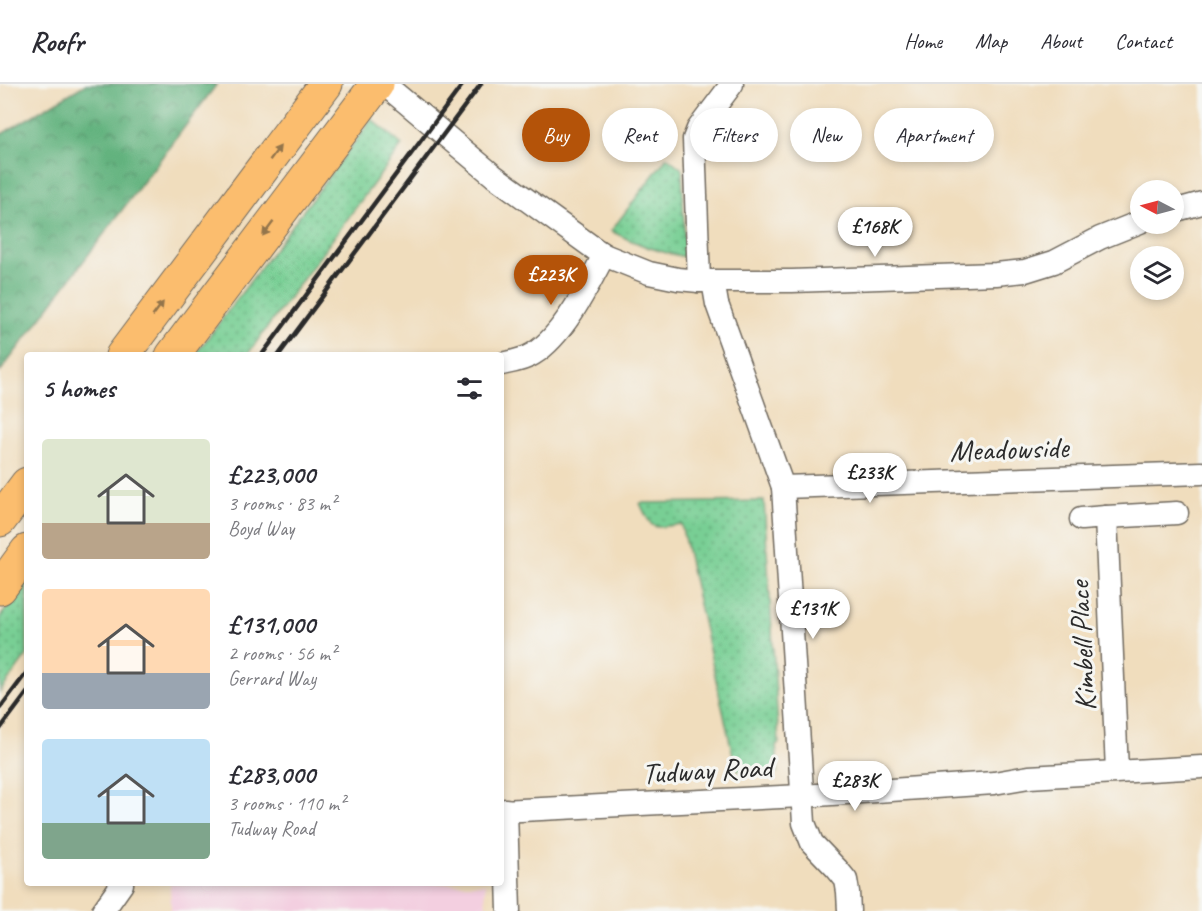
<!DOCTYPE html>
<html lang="en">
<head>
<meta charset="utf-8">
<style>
  :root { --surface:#fff; --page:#f2f2f3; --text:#2b2b33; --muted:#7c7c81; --line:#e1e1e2; --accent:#b45309 }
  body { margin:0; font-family:Caveat,sans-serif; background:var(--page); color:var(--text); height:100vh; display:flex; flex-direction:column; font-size:22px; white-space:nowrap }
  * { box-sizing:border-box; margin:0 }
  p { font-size:20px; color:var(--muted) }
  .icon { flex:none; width:33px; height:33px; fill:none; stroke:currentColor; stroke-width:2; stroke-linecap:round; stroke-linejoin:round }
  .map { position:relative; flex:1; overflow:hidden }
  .side { position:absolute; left:24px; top:268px; width:480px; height:534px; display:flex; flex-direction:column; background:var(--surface); border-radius:6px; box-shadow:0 3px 9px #0003 }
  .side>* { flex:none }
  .banner { position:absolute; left:522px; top:24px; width:570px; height:54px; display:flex; gap:12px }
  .needle { width:39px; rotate:276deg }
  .tools { position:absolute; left:1130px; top:96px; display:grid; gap:12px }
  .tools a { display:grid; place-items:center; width:54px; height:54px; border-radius:50%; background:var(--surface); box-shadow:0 3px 9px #0003; font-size:30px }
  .price { position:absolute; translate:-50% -51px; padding:0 14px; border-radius:21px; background:#fff; color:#222; font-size:20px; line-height:39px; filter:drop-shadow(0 2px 3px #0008) }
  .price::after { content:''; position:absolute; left:50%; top:36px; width:18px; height:14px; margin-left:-9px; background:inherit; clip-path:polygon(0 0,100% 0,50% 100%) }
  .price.current { background:var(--accent); color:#fff }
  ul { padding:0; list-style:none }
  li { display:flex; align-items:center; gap:18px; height:150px; padding:0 18px }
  li span { display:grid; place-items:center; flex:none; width:168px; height:120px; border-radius:6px; color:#555 }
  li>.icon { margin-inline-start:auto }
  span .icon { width:72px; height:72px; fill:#fffc; stroke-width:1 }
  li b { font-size:26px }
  h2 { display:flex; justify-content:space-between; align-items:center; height:72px; padding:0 18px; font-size:26px }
  .tag { padding:0 21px; border-radius:27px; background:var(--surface); box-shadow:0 3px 9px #0003; font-size:21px; line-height:54px }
  .tag.current { background:var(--accent); color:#fff }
  header { display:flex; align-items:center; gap:36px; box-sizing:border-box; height:84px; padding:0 30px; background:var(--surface); border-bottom:2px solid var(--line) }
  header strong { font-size:28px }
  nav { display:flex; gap:33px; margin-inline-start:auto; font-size:21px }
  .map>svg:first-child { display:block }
  .built { fill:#f3cfe0 }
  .grass { fill:url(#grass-dots); stroke:#527d60; stroke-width:1.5 }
  .forest { fill:url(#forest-crowns); stroke:#466e54; stroke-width:1.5 }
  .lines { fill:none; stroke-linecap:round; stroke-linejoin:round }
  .street-casing { stroke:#70695e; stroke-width:25 }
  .highway-casing { stroke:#70695e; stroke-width:35 }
  .street { stroke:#fff; stroke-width:22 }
  .highway { stroke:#fbbd6e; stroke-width:33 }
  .rail { stroke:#2b2b2b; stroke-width:4.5 }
  .oneway { fill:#93744c }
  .labels { text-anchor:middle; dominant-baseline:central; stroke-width:6; stroke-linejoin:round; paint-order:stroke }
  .street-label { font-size:30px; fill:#2b2b2b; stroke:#f6f6f2 }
</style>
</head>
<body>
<header>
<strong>Roofr</strong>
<nav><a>Home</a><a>Map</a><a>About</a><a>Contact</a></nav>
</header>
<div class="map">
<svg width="1202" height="827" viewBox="0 0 1202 827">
  <defs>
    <pattern id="grass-dots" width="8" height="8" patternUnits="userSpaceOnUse" patternTransform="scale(1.5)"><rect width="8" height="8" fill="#78cf94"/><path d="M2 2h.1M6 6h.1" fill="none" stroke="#63a879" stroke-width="1.8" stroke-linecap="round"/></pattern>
    <pattern id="forest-crowns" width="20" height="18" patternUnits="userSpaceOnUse" patternTransform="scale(1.5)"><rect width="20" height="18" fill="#62b27e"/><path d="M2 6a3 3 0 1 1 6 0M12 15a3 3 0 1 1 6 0" fill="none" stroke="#519167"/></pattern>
  </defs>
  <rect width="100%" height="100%" fill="#f6f6f2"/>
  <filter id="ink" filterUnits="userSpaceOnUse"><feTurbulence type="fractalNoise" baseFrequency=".0167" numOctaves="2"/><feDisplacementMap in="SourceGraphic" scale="12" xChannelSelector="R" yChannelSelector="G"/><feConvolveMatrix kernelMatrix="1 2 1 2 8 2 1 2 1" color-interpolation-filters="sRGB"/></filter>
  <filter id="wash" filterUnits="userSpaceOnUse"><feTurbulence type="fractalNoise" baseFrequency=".008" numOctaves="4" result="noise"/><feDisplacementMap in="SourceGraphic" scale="24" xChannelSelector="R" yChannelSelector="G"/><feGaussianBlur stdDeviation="1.35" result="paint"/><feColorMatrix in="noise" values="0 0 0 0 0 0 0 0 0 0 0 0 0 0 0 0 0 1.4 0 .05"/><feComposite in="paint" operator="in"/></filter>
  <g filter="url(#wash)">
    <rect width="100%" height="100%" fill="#f0ddbd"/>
    <polygon class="built" points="170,800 485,800 486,827 171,827"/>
    <g class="grass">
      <polygon points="372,35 402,61 247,271 195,271"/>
      <path d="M667,73L682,85L685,173C658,168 635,160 611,147Z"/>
      <path d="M764,417L779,659L776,661L778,688C761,691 752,693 736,685L681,440C652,444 653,449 640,419Z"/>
      <polygon points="27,497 27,571 0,608 0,533"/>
    </g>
    <polygon class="forest" points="86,0 217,0 0,288 0,51"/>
  </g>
  <g filter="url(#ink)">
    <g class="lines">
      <g class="street-casing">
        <g id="street">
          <polyline points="384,0 494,92 595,165 604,171 649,189 678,195 699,197 792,197 996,190 1025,187 1054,178 1100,154 1140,138"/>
          <polyline points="1173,127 1202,119"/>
          <polyline points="699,197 694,55 698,45 732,0"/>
          <polyline points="713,197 717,220 783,403 1202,389"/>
          <path d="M501,280C511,278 524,276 533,270C563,252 588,202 604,171"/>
          <polyline points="783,403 804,739 812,759 837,785 846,796 848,808 849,827"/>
          <polyline points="1106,433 1177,429"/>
          <polyline points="1081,435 1106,433 1117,687"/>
          <polyline points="506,726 509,827"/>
          <polyline points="501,727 802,712 994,699 1029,693 1202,683"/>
          <polyline points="103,827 122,800"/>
        </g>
      </g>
      <g class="highway-casing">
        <g id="highway">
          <polyline points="122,272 326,0"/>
          <polyline points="172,272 377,0"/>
          <polyline points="0,436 27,400"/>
          <polyline points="0,504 27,467"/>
        </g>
      </g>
      <use href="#street" class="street"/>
      <use href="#highway" class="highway"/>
      <g class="rail">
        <polyline points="261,272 463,0"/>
        <polyline points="278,272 481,0"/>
        <polyline points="0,624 27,588"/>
        <polyline points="0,645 27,609"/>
      </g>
    </g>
    <defs><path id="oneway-solid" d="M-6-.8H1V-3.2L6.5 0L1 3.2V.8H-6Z" transform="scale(1.5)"/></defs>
    <g class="oneway">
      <use href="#oneway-solid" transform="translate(275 69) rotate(-53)"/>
      <use href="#oneway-solid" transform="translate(268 145) rotate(127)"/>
      <use href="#oneway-solid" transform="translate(158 225) rotate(-53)"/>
    </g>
  </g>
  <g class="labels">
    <g class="street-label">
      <text transform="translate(1009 365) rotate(-2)">Meadowside</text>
      <text transform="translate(1082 562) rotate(-93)">Kimbell Place</text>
      <text transform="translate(707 686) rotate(-3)">Tudway Road</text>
    </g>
  </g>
</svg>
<div class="tools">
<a><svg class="needle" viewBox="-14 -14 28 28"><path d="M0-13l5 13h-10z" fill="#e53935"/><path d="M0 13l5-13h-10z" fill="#7c7c81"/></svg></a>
<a><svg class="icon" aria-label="layers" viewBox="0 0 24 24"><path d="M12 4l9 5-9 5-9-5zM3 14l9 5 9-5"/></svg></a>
</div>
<b class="price" style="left:875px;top:174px">£168K</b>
<b class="price current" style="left:551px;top:222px">£223K</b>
<b class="price" style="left:870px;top:420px">£233K</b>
<b class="price" style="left:813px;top:556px">£131K</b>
<b class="price" style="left:855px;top:728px">£283K</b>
<div class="banner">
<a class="tag current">Buy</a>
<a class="tag">Rent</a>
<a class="tag">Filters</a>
<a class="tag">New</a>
<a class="tag">Apartment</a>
</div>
<section class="side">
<h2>5 homes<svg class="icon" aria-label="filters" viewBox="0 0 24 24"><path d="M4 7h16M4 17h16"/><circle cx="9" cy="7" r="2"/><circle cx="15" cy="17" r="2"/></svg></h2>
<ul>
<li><span style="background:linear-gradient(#dfe7d0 70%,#b9a48a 0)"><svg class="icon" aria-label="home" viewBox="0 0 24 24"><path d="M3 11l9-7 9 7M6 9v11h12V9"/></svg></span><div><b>£223,000</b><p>3 rooms · 83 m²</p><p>Boyd Way</p></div></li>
<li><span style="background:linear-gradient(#ffd9b3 70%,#9aa5b1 0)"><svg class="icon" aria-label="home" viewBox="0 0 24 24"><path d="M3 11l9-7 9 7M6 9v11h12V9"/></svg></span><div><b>£131,000</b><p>2 rooms · 56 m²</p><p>Gerrard Way</p></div></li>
<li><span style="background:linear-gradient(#bfe0f5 70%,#7fa58c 0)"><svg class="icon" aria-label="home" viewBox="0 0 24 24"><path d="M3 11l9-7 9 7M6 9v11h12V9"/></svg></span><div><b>£283,000</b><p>3 rooms · 110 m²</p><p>Tudway Road</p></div></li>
</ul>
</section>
</div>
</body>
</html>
